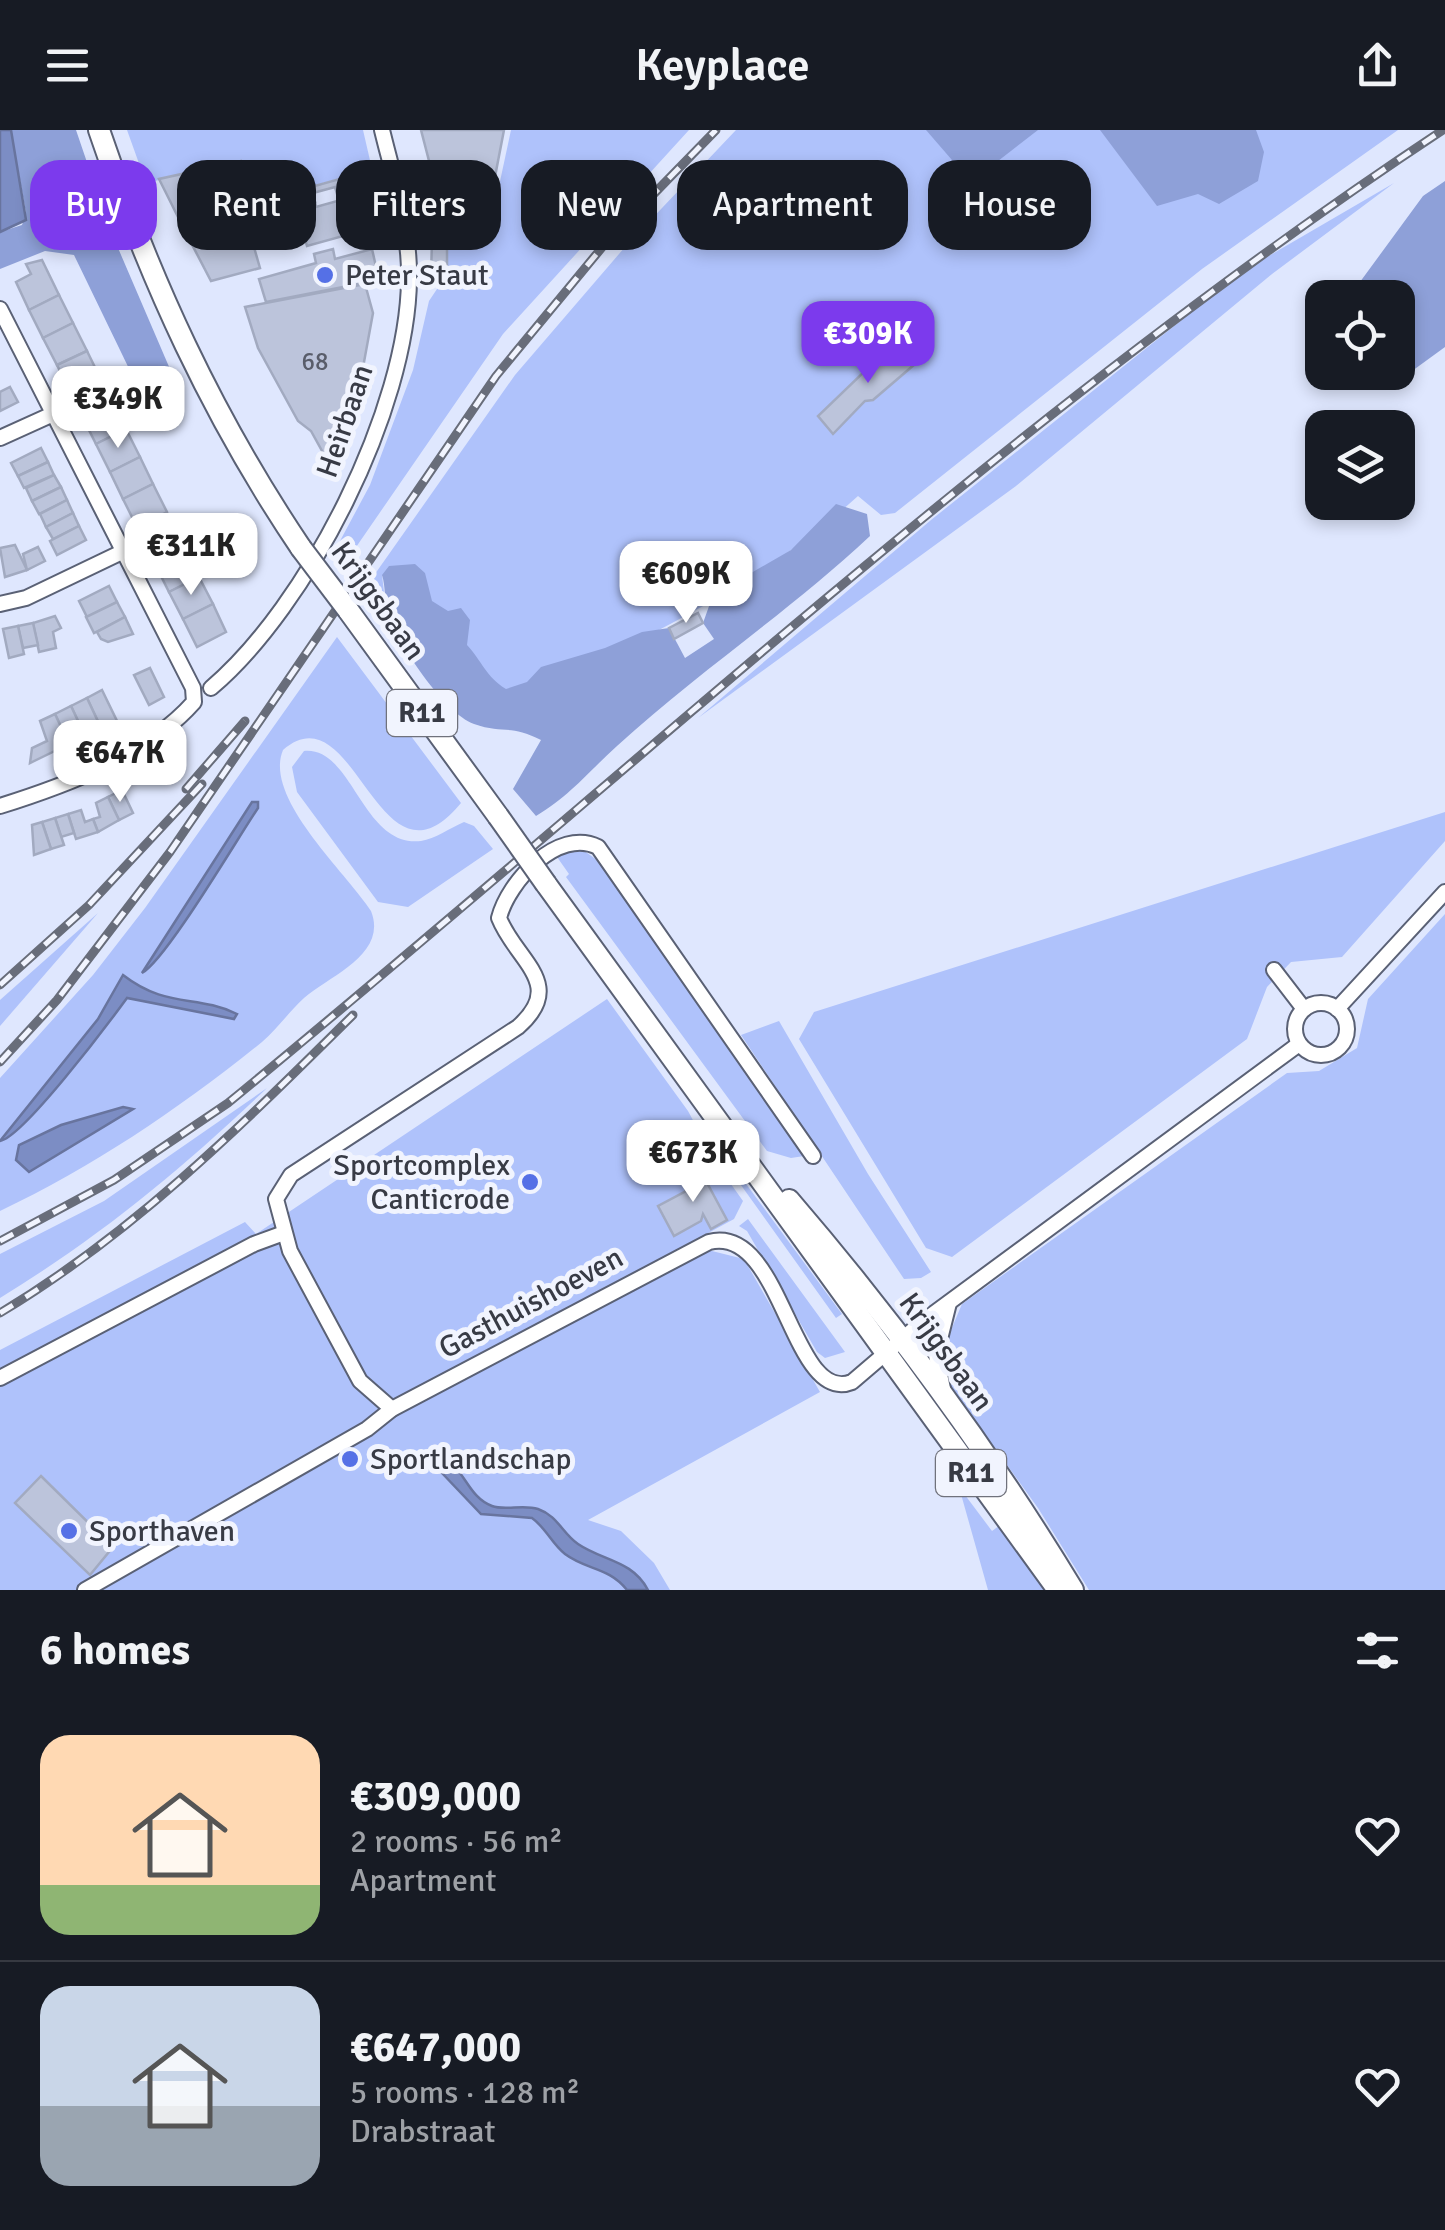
<!DOCTYPE html>
<html lang="en">
<head>
<meta charset="utf-8">
<style>
  :root { --surface:#171b24; --page:#20242c; --text:#f1f3f6; --muted:#9ea1a6; --line:#363941; --accent:#7c3aed }
  body { margin:0; font-family:Signika,sans-serif; background:var(--page); color:var(--text); height:100vh; display:flex; flex-direction:column; font-size:38px; white-space:nowrap }
  * { box-sizing:border-box; margin:0 }
  p { font-size:32px; color:var(--muted) }
  .icon { flex:none; width:55px; height:55px; fill:none; stroke:currentColor; stroke-width:2; stroke-linecap:round; stroke-linejoin:round }
  .map { position:relative; height:1460px; overflow:hidden }
  .drawer { display:flex; flex-direction:column; background:var(--surface); flex:1 }
  .drawer>* { flex:none }
  .top-card { position:absolute; left:30px; top:30px; width:1385px; height:90px; display:flex; gap:20px }
  .tools { position:absolute; left:1305px; top:150px; display:grid; gap:20px }
  .tools a { display:grid; place-items:center; width:110px; height:110px; border-radius:20px; background:var(--surface); box-shadow:0 5px 15px #0003; font-size:50px }
  .price { position:absolute; translate:-50% -85px; padding:0 22px; border-radius:20px; background:#fff; color:#222; font-size:32px; line-height:65px; filter:drop-shadow(0 2px 5px #0008) }
  .price::after { content:''; position:absolute; left:50%; top:60px; width:30px; height:22px; margin-left:-15px; background:inherit; clip-path:polygon(0 0,100% 0,50% 100%) }
  .price.current { background:var(--accent); color:#fff }
  ul { padding:0; list-style:none }
  li { display:flex; align-items:center; gap:30px; height:250px; padding:0 40px }
  li+li { border-top:2px solid var(--line) }
  li span { display:grid; place-items:center; flex:none; width:280px; height:200px; border-radius:30px; color:#555 }
  li>.icon { margin-inline-start:auto }
  span .icon { width:120px; height:120px; fill:#fffc; stroke-width:1 }
  li b { font-size:42px }
  h2 { display:flex; justify-content:space-between; align-items:center; height:120px; padding:0 40px; font-size:42px }
  .tag { padding:0 35px; border-radius:30px; background:var(--surface); box-shadow:0 5px 15px #0003; font-size:35px; line-height:90px }
  .tag.current { background:var(--accent); color:#fff }
  header { display:flex; justify-content:space-between; align-items:center; height:130px; padding:0 40px; background:var(--surface); font-size:45px; font-weight:600 }
  .map>svg:first-child { display:block }
  .green { fill:#afc2fb }
  .forest { fill:#8ea0d8 }
  .water { fill:#7c8dc4; stroke:#68749e; stroke-width:2.5 }
  .building { fill:#bcc4db; stroke:#a2aac0; stroke-width:2.5 }
  .lines { fill:none; stroke-linecap:round; stroke-linejoin:round }
  .minor-casing { stroke:#5a6175; stroke-width:18 }
  .primary-casing { stroke:#5a6175; stroke-width:24 }
  .minor { stroke:#fff; stroke-width:14 }
  .primary { stroke:#fff; stroke-width:20 }
  .rail-casing { stroke:#686d7a; stroke-width:9 }
  .rail { stroke:#f1f4fe; stroke-width:5; stroke-dasharray:15; stroke-linecap:butt }
  .primary-bridge-casing { stroke:#5a6175; stroke-width:24; stroke-linecap:butt }
  .primary-bridge { stroke:#fff; stroke-width:20 }
  .poi-dot { fill:#5570e6; stroke:#f1f4fe; stroke-width:4 }
  .labels { text-anchor:middle; dominant-baseline:central; stroke-width:10; stroke-linejoin:round; paint-order:stroke }
  .number-label { font-size:25px; fill:#595d6a }
  .shield { fill:#f1f4fe; stroke:#70727c; stroke-width:2.5 }
  .shield-label { font-size:28px; font-weight:bold; fill:#383b45 }
  .poi-label { font-size:30px; fill:#383b45; stroke:#f1f4fe; text-anchor:start }
  .street-label { font-size:30px; fill:#383b45; stroke:#f1f4fe }
</style>
</head>
<body>
<header><svg class="icon" aria-label="menu" viewBox="0 0 24 24"><path d="M4 6h16M4 12h16M4 18h16"/></svg>Keyplace<svg class="icon" aria-label="share" viewBox="0 0 24 24"><path d="M12 15V3M7 8l5-5 5 5M5 13v7h14v-7"/></svg></header>
<div class="map">
<svg width="1445" height="1460" viewBox="0 0 1445 1460">
  <rect width="100%" height="100%" fill="#dfe7fe"/>
  <g class="green">
    <polygon points="127,0 363,0 372,39 252,73 241,31 146,53"/>
    <polygon points="511,0 689,0 503,204 343,436 333,424 370,355 413,240 429,171 447,144 447,112 436,53 499,56"/>
    <path d="M736,0H1398L1202,139L895,383L881,385L858,366C755,460 632,515 507,573L382,445L386,479L398,506L363,461L515,245L625,117Z"/>
    <polygon points="1394,53 1272,144 1016,356 698,588 931,390 1243,141"/>
    <path d="M337,507L461,673C378,774 356,557 283,620C263,668 346,742 371,781C388,824 331,845 304,868C289,882 277,899 262,912C180,978 95,1036 0,1081V948L93,845L145,778Z"/>
    <path d="M304,621C353,616 362,718 421,711C435,709 450,698 464,692L474,696L493,719L408,777L378,772L297,662L292,637Z"/>
    <polygon points="1445,682 1445,711 1342,827 1291,832 1267,857 1247,909 952,1127 926,1118 799,909 814,882"/>
    <polygon points="564,720 583,720 597,730 689,854 804,1026 791,1028 767,1021 566,747 569,744 557,727"/>
    <polygon points="98,783 0,896 0,870"/>
    <polygon points="1445,784 1445,1460 1089,1460 1038,1378 947,1252 943,1219 962,1174 1287,943 1319,941 1357,918 1368,869"/>
    <polygon points="607,869 688,981 716,1033 743,1071 734,1089 699,1108 704,1119 744,1129 820,1262 588,1390 621,1401 654,1433 670,1460 0,1460 0,1220 245,1092 256,1104"/>
    <polygon points="779,891 868,1044 931,1142 921,1148 904,1149 741,905"/>
    <path d="M267,958C181,1040 101,1106 0,1168V1124L104,1071Z"/>
    <polygon points="715,1010 724,1024 842,1184 836,1188 723,1030"/>
    <polygon points="748,1089 845,1222 825,1228 817,1222 747,1101 739,1096"/>
    <polygon points="959,1357 992,1401 1003,1393 1050,1460 988,1460"/>
  </g>
  <g class="forest">
    <polygon points="11,0 76,0 109,97 179,260 150,282 74,125 45,121 0,139 0,102 22,95 26,83"/>
    <polygon points="926,0 1038,0 971,52"/>
    <polygon points="1100,0 1256,0 1264,22 1258,51 1219,74 1198,64 1157,76"/>
    <polygon points="1445,51 1445,217 1390,257 1381,243 1398,242 1398,168 1349,167 1423,66"/>
    <path d="M836,374L867,384L870,406C790,481 698,542 617,616C587,643 572,664 536,686L513,659L541,610C510,594 502,604 474,594C444,583 398,514 388,483C384,471 386,458 382,445L389,436L415,434L425,443L432,471L448,481L461,478L470,490L467,515C482,531 486,547 506,559L527,552L541,537L605,518L642,502L669,498L685,528L714,509L703,493L713,465L791,420Z"/>
  </g>
  <g class="water">
    <polygon points="0,0 11,0 26,90 0,102"/>
    <path d="M252,672H258V678C237,709 166,830 142,843Z"/>
    <path d="M123,845C167,879 196,864 237,884L234,889L127,868C108,894 23,1007 0,1011L98,889Z"/>
    <polygon points="123,977 133,979 29,1042 16,1030 19,1015 61,995"/>
    <path d="M429,1324C465,1328 463,1365 492,1376C505,1381 523,1374 538,1379C558,1386 562,1403 578,1414C603,1431 632,1430 648,1460H627C609,1437 586,1440 565,1424C552,1414 546,1398 532,1388L481,1384L441,1342L413,1335L418,1327Z"/>
  </g>
  <g class="building">
    <polygon points="421,0 504,0 493,57 434,50"/>
    <polygon points="241,31 252,73 243,76 245,89 187,105 159,49"/>
    <polygon points="361,43 364,57 337,64 335,57 313,63 315,72 262,85 264,96 249,100 260,138 211,151 187,105 245,89 243,76"/>
    <polygon points="355,66 365,100 307,116 296,77 315,72 316,77"/>
    <polygon points="432,111 447,112 447,144 431,144"/>
    <polygon points="333,119 335,129 372,119 379,150 266,172 259,149 316,133 314,124"/>
    <polygon points="42,130 59,165 29,180 16,152 31,144 26,134"/>
    <polygon points="365,154 373,183 362,243 331,327 326,328 311,301 298,291 258,218 245,177"/>
    <polygon points="59,165 73,193 43,208 29,180"/>
    <polygon points="73,193 87,221 57,235 43,208"/>
    <polygon points="896,211 915,234 873,270 865,271 833,304 818,286"/>
    <polygon points="87,221 106,260 92,267 87,255 71,263 57,235"/>
    <polygon points="10,257 18,272 0,281 0,262"/>
    <polygon points="106,260 126,299 96,314 82,286 98,278 92,267"/>
    <polygon points="126,299 140,327 110,342 96,314"/>
    <polygon points="41,318 48,332 18,346 11,333"/>
    <polygon points="140,327 153,354 123,369 110,342"/>
    <polygon points="48,332 54,345 24,358 18,346"/>
    <polygon points="54,345 61,357 32,371 26,358"/>
    <polygon points="153,354 167,382 137,397 123,369"/>
    <polygon points="61,357 67,370 39,384 32,371"/>
    <polygon points="67,370 73,383 46,397 40,384"/>
    <polygon points="73,383 79,396 53,409 46,397"/>
    <polygon points="172,394 185,419 155,434 148,420 164,412 159,400"/>
    <polygon points="79,396 86,410 57,425 50,411"/>
    <polygon points="15,415 27,440 5,447 0,418"/>
    <polygon points="38,417 45,431 27,440 23,424"/>
    <polygon points="185,419 199,447 169,462 155,434"/>
    <polygon points="199,447 213,474 183,489 169,462"/>
    <polygon points="109,456 117,472 87,487 79,471"/>
    <polygon points="117,472 125,487 94,503 86,487"/>
    <polygon points="213,474 226,502 197,517 183,489"/>
    <polygon points="698,483 703,493 674,509 669,498"/>
    <polygon points="55,486 61,498 53,502 56,518 39,522 33,493"/>
    <polygon points="125,487 133,504 108,512 101,509 97,502"/>
    <polygon points="33,493 38,515 23,518 18,496"/>
    <polygon points="18,496 24,524 9,528 3,499"/>
    <polygon points="150,538 164,567 149,575 134,545"/>
    <polygon points="102,560 117,591 101,598 87,568"/>
    <polygon points="87,568 101,598 85,606 71,576"/>
    <polygon points="71,576 85,606 69,614 55,584"/>
    <polygon points="55,584 69,614 30,633 32,618 47,611 40,591"/>
    <polygon points="122,660 133,683 119,690 108,667"/>
    <polygon points="108,667 119,690 98,702 93,689 100,687 96,673"/>
    <polygon points="81,680 85,692 93,689 98,702 76,709 68,684"/>
    <polygon points="68,684 74,703 61,707 55,688"/>
    <polygon points="55,688 64,715 51,719 42,692"/>
    <polygon points="42,692 51,719 34,725 32,695"/>
    <polygon points="698,1036 727,1090 711,1099 703,1084 701,1091 674,1106 658,1076 686,1061 682,1044"/>
    <polygon points="41,1346 113,1417 90,1445 15,1373"/>
  </g>
  <g class="lines">
    <g class="minor-casing">
      <g id="minor">
        <path d="M0,179L193,558L194,572C146,626 67,655 0,676"/>
        <polyline points="0,308 53,284"/>
        <polyline points="0,474 26,468 122,422"/>
        <path d="M211,558C308,476 408,279 409,149C410,99 394,49 382,0"/>
        <polyline points="1274,840 1304,879"/>
        <circle cx="1321" cy="899" r="26"/>
        <polyline points="1337,879 1445,762"/>
        <polyline points="0,1248 254,1114 284,1103"/>
        <polyline points="943,1259 936,1225 949,1173"/>
        <path d="M392,1279L360,1251L290,1121L276,1069L291,1045L518,897C567,854 516,831 499,788C508,752 558,697 598,717L813,1026"/>
        <path d="M85,1460L367,1299L392,1279L709,1112C783,1093 791,1276 852,1252L921,1193L1299,914"/>
      </g>
    </g>
    <g class="primary-casing">
      <g id="primary">
        <path d="M99,0C150,150 212,286 301,418"/>
        <polyline points="348,480 498,686"/>
        <polyline points="546,754 1058,1460"/>
        <path d="M789,1070C893,1191 990,1323 1073,1460"/>
      </g>
    </g>
    <use href="#minor" class="minor"/>
    <use href="#primary" class="primary"/>
    <g class="rail-casing">
      <g id="rail">
        <polyline points="186,659 245,591"/>
        <polyline points="0,855 89,775 202,654"/>
        <polyline points="0,932 57,870 170,722 496,246 604,115 716,0"/>
        <path d="M0,1111L114,1050L228,973C629,645 1009,286 1443,0"/>
        <path d="M0,1183C135,1102 242,995 353,885"/>
      </g>
    </g>
    <use href="#rail" class="rail"/>
    <g class="primary-bridge-casing">
      <g id="primary-bridge">
        <polyline points="301,418 348,480"/>
        <polyline points="498,686 546,754"/>
      </g>
    </g>
    <use href="#primary-bridge" class="primary-bridge"/>
  </g>
  <g class="poi-dot">
    <circle cx="325" cy="145" r="10"/>
    <circle cx="530" cy="1052" r="10"/>
    <circle cx="350" cy="1329" r="10"/>
    <circle cx="69" cy="1401" r="10"/>
  </g>
  <g class="labels">
    <g class="number-label">
      <text x="315" y="231">68</text>
    </g>
    <g class="shield">
      <rect x="387" y="560" width="70" height="46" rx="8"/>
      <rect x="936" y="1320" width="70" height="46" rx="8"/>
    </g>
    <g class="shield-label">
      <text x="422" y="583">R11</text>
      <text x="971" y="1343">R11</text>
    </g>
    <g class="poi-label">
      <text x="345" y="145">Peter Staut</text>
      <text x="510" y="1035" text-anchor="end">Sportcomplex<tspan x="510" dy="34">Canticrode</tspan></text>
      <text x="370" y="1329">Sportlandschap</text>
      <text x="89" y="1401">Sporthaven</text>
    </g>
    <g class="street-label">
      <text transform="translate(345 291) rotate(-71)">Heirbaan</text>
      <text transform="translate(378 471) rotate(54)">Krijgsbaan</text>
      <text transform="translate(531 1173) rotate(-28)">Gasthuishoeven</text>
      <text transform="translate(946 1222) rotate(54)">Krijgsbaan</text>
    </g>
  </g>
</svg>
<div class="tools">
<a><svg class="icon" aria-label="locate" viewBox="0 0 24 24"><circle cx="12" cy="12" r="6"/><path d="M12 2v4M12 18v4M2 12h4M18 12h4"/></svg></a>
<a><svg class="icon" aria-label="layers" viewBox="0 0 24 24"><path d="M12 4l9 5-9 5-9-5zM3 14l9 5 9-5"/></svg></a>
</div>
<b class="price current" style="left:868px;top:256px">€309K</b>
<b class="price" style="left:118px;top:321px">€349K</b>
<b class="price" style="left:191px;top:468px">€311K</b>
<b class="price" style="left:686px;top:496px">€609K</b>
<b class="price" style="left:120px;top:675px">€647K</b>
<b class="price" style="left:693px;top:1075px">€673K</b>
<div class="top-card">
<a class="tag current">Buy</a>
<a class="tag">Rent</a>
<a class="tag">Filters</a>
<a class="tag">New</a>
<a class="tag">Apartment</a>
<a class="tag">House</a>
</div>
</div>
<section class="drawer">
<h2>6 homes<svg class="icon" aria-label="filters" viewBox="0 0 24 24"><path d="M4 7h16M4 17h16"/><circle cx="9" cy="7" r="2"/><circle cx="15" cy="17" r="2"/></svg></h2>
<ul>
<li><span style="background:linear-gradient(#ffd9b3 75%,#8fb573 0)"><svg class="icon" aria-label="home" viewBox="0 0 24 24"><path d="M3 11l9-7 9 7M6 9v11h12V9"/></svg></span><div><b>€309,000</b><p>2 rooms · 56 m²</p><p>Apartment</p></div><svg class="icon" aria-label="heart" viewBox="0 0 24 24"><path d="M12 20l-8-8c-3-5 5-10 8-4 3-6 11-1 8 4z"/></svg></li>
<li><span style="background:linear-gradient(#c9d6e8 60%,#9aa5b1 0)"><svg class="icon" aria-label="home" viewBox="0 0 24 24"><path d="M3 11l9-7 9 7M6 9v11h12V9"/></svg></span><div><b>€647,000</b><p>5 rooms · 128 m²</p><p>Drabstraat</p></div><svg class="icon" aria-label="heart" viewBox="0 0 24 24"><path d="M12 20l-8-8c-3-5 5-10 8-4 3-6 11-1 8 4z"/></svg></li>
</ul>
</section>
</body>
</html>
